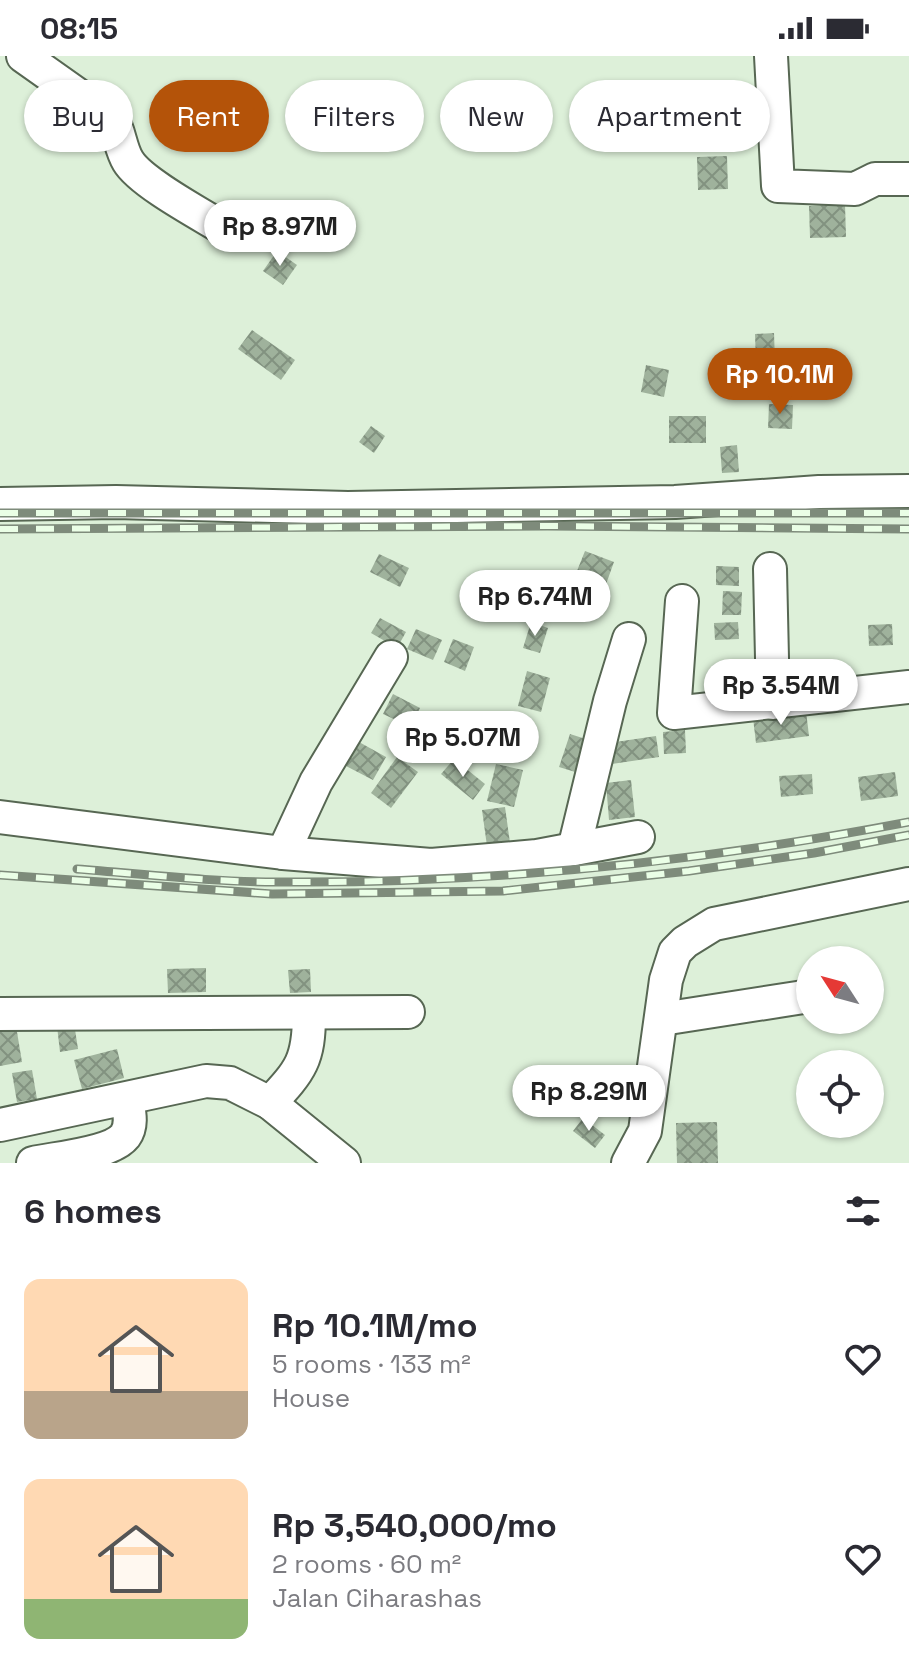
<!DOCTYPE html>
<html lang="en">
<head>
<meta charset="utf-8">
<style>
  :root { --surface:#fff; --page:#f2f2f3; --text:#2b2b33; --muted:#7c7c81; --accent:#b45309 }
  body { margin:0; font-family:"Space Grotesk",sans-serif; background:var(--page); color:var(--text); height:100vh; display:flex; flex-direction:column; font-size:30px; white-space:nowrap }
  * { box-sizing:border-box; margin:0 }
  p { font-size:26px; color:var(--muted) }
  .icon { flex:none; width:44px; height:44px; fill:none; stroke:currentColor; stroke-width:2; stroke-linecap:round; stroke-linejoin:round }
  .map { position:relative; height:1107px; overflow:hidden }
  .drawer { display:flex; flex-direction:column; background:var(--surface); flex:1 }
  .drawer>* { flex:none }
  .banner { position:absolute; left:24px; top:24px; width:862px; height:72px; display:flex; gap:16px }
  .needle { width:52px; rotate:306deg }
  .buttons { position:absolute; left:796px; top:890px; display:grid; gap:16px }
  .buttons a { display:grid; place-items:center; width:88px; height:88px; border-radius:50%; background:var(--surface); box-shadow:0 2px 6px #0004; font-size:40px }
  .price { position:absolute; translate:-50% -68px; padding:0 18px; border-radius:28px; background:#fff; color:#222; font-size:26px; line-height:52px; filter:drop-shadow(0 2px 4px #0008) }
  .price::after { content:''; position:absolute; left:50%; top:48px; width:24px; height:18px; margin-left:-12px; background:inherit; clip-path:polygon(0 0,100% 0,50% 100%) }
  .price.active { background:var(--accent); color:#fff }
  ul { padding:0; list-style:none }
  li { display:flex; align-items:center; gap:24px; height:200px; padding:0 24px }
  li span { display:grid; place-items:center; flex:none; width:224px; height:160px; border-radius:16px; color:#555 }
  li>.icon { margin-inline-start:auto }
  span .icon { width:96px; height:96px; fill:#fffc; stroke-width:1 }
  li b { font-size:34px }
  h2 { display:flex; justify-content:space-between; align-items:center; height:96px; padding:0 24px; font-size:34px }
  .chip { padding:0 28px; border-radius:36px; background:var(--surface); box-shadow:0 2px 6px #0004; font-size:28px; line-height:72px }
  .chip.active { background:var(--accent); color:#fff }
  .status { display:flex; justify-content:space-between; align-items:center; height:56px; padding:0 40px; background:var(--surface); direction:ltr }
  .status svg { height:22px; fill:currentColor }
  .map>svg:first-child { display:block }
  .building { fill:url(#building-cross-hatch) }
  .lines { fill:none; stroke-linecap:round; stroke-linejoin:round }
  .minor-casing { stroke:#576753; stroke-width:36 }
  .minor { stroke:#fff; stroke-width:32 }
  .rail-casing { stroke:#7e8b7b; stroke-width:9 }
  .rail { stroke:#eafee6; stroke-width:6; stroke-dasharray:18; stroke-linecap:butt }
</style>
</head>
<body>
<div class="status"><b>08:15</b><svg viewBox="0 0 49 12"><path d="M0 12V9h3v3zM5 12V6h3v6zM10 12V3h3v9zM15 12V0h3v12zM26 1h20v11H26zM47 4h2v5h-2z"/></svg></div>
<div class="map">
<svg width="909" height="1107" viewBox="0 0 909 1107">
  <defs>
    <pattern id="building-cross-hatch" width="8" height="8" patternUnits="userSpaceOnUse" patternTransform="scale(2)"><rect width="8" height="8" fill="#9fb29c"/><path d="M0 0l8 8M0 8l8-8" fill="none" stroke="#829280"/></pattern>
  </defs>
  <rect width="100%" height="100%" fill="#ddf0d9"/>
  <g class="building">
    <polygon points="727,100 728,133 698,134 697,101"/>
    <polygon points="845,148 846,181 810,182 809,150"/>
    <polygon points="277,195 297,209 283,229 263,215"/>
    <polygon points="252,274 295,304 281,324 238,293"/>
    <polygon points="774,277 775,305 756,306 755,278"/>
    <polygon points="646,309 669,314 664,341 641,336"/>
    <polygon points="758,311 790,313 788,340 757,338"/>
    <polygon points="769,348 793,349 792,373 768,372"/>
    <rect x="669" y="360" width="37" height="27"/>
    <polygon points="371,370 385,380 374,397 359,386"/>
    <polygon points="737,389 739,416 722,417 720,391"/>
    <polygon points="585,495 614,506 605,531 575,520"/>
    <polygon points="379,498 409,512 400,531 370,516"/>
    <polygon points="716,510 739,511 739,530 716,529"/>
    <polygon points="723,535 742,536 741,559 722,559"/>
    <polygon points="380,562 406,576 397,592 371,577"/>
    <polygon points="531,566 548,572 540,597 523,592"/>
    <polygon points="738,566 739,583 715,584 714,567"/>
    <polygon points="892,568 893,589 869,590 868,569"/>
    <polygon points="416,573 442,584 433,604 407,593"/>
    <polygon points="453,583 474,591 465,615 444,606"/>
    <polygon points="527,615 550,622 541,656 518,650"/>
    <polygon points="393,638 420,652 411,671 383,658"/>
    <polygon points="806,655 809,680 756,687 753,662"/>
    <polygon points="513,664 536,672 527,698 504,691"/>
    <polygon points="685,674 686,697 664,698 663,676"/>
    <polygon points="570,678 595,686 585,719 559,711"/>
    <polygon points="656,680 659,701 605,709 602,688"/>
    <polygon points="359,686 386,701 373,724 346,710"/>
    <polygon points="397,701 418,716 391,752 371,737"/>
    <polygon points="454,703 485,728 473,744 441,718"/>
    <polygon points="496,708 523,714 514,751 487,745"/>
    <polygon points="895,716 898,740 861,745 858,721"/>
    <polygon points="812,718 813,738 781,741 779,720"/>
    <polygon points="631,724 635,761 609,764 606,727"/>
    <polygon points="505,751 510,787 487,790 482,754"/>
    <polygon points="206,912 206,936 168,937 167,913"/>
    <polygon points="310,913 311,936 290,937 288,914"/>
    <polygon points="74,967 78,993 60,996 57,970"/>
    <polygon points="16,970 22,1006 0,1010 0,973"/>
    <polygon points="117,993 124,1022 82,1033 74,1004"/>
    <polygon points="32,1014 37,1043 17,1046 12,1017"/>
    <polygon points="583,1062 605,1079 595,1092 573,1075"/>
    <polygon points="717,1066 718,1107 677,1107 676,1067"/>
  </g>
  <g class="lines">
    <g class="minor-casing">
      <g id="minor">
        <path d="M23,0L112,63C120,76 120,92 128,105C141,127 204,160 228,175"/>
        <polyline points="771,0 778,130 855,133 875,123 909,123"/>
        <polyline points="0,448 116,446 348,452 675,446 819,436 909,435"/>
        <polyline points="770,513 773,647"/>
        <polyline points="682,545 674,657 909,631"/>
        <polyline points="0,761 283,797 431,809 537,800 638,781"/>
        <polyline points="574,793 610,645 629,583"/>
        <polyline points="283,797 316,726 391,601"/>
        <polyline points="0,958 408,956"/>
        <polyline points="662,963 810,940"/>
        <path d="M270,1047C301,1014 309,1004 309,958"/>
        <polyline points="0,1069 206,1025 230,1027 270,1047 344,1107"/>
        <path d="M33,1107C55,1102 111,1098 125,1080C133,1069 129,1055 127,1043"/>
        <polyline points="628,1107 645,1075 666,924 675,896 685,886 714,868 909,828"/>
      </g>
    </g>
    <use href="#minor" class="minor"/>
    <g class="rail-casing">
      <g id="rail">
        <polyline points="0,457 909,457"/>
        <polyline points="0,473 547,470 909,473"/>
        <path d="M77,813C144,818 211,826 277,826C490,828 700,806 909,766"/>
        <polyline points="0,819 272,838 503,835 689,815 814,797 909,779"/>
      </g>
    </g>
    <use href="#rail" class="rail"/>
  </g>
</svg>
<div class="buttons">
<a><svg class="needle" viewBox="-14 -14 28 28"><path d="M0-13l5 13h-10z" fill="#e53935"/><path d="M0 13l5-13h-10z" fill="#7c7c81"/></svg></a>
<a><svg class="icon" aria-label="locate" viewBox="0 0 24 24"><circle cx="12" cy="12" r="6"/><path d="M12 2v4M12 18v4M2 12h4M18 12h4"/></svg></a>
</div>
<b class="price" style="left:280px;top:212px">Rp 8.97M</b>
<b class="price active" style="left:780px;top:360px">Rp 10.1M</b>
<b class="price" style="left:535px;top:582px">Rp 6.74M</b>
<b class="price" style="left:781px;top:671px">Rp 3.54M</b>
<b class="price" style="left:463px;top:723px">Rp 5.07M</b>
<b class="price" style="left:589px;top:1077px">Rp 8.29M</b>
<div class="banner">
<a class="chip">Buy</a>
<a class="chip active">Rent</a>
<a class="chip">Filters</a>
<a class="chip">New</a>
<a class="chip">Apartment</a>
</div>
</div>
<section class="drawer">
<h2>6 homes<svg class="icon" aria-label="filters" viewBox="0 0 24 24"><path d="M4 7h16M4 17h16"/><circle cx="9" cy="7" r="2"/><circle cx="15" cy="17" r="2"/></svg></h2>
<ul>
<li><span style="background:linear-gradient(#ffd9b3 70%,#b9a48a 0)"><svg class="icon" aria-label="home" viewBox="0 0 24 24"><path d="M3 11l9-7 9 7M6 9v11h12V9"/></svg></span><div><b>Rp 10.1M/mo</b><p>5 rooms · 133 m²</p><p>House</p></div><svg class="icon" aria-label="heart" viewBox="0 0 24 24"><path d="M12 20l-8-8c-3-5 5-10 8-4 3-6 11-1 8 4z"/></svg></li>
<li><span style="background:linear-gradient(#ffd9b3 75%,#8fb573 0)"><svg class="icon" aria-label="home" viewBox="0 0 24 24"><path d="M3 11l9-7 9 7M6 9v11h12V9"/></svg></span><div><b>Rp 3,540,000/mo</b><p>2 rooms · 60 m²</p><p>Jalan Ciharashas</p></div><svg class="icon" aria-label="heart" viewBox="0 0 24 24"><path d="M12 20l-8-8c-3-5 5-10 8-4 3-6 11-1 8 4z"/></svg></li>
</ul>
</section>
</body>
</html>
